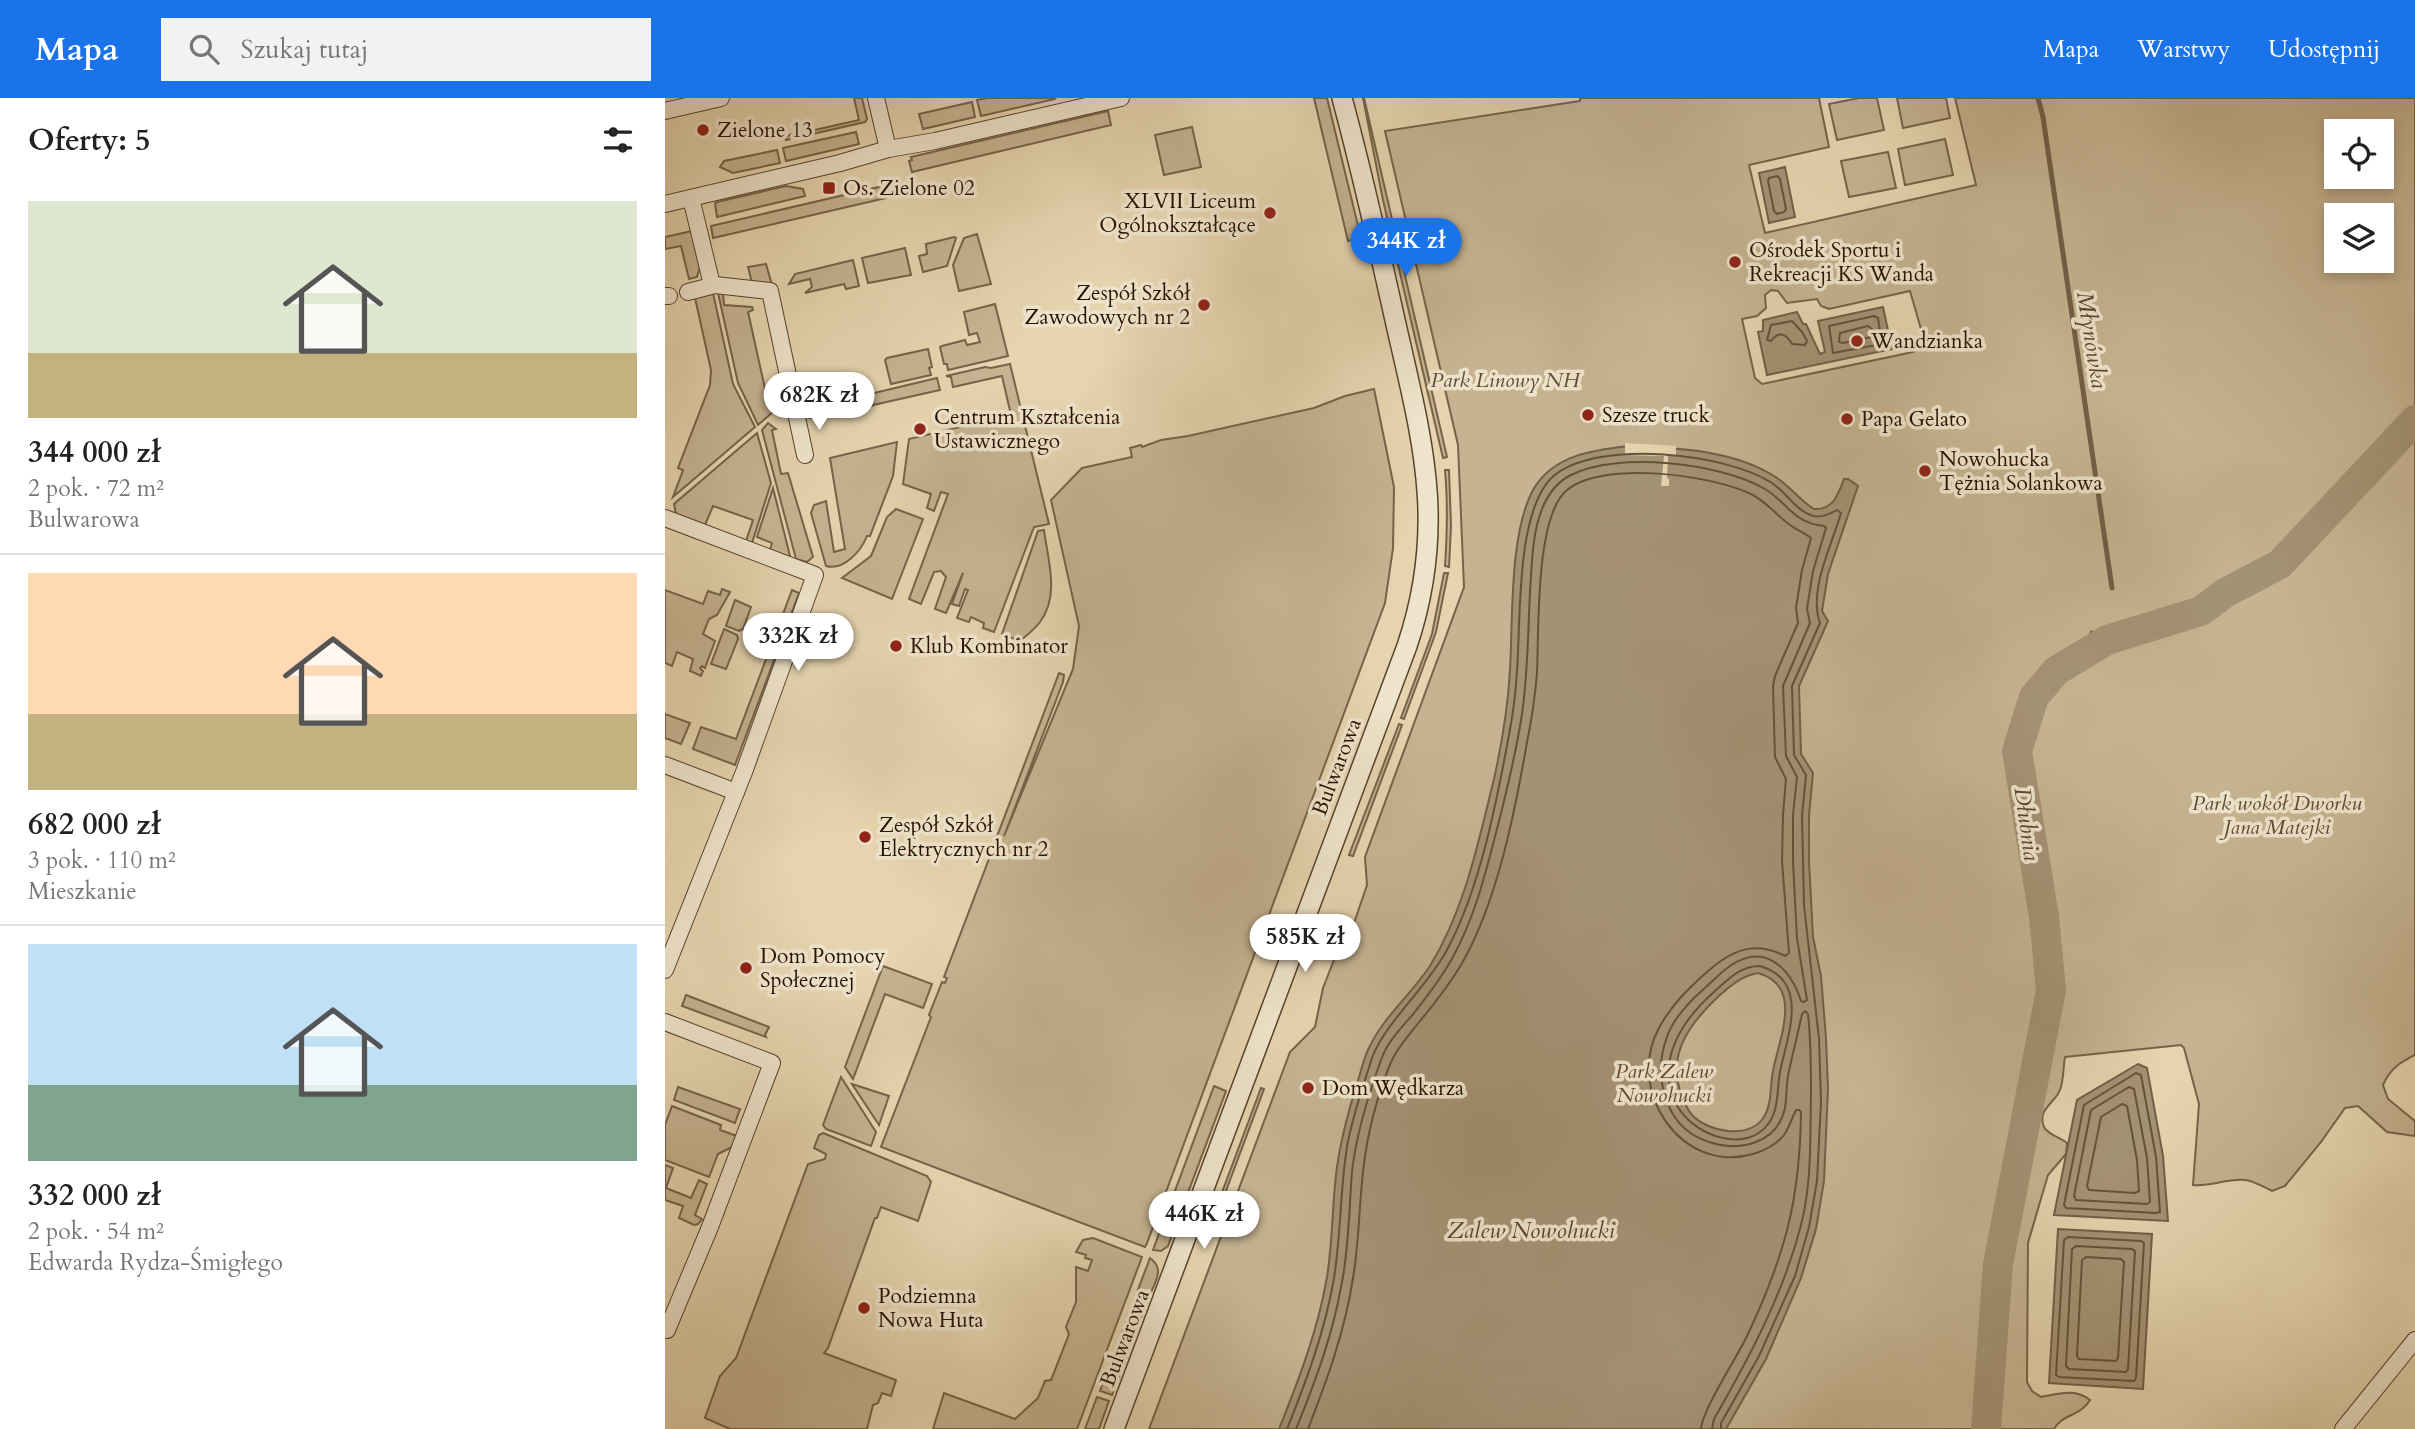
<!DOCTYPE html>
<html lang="pl">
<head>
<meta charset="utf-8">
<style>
  :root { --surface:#fff; --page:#f2f2f2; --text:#222; --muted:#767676; --line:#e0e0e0; --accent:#1a73e8 }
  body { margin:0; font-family:Cardo,serif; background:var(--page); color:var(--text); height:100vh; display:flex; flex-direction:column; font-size:26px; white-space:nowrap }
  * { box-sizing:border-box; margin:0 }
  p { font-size:23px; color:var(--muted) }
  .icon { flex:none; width:38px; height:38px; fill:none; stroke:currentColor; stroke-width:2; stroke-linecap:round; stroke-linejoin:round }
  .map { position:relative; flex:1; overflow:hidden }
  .side { display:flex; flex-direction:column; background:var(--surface); width:665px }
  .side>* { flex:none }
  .fabs { position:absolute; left:1659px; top:21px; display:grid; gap:14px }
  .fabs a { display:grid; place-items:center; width:70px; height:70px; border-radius:0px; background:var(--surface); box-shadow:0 4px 10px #0003; font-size:35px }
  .price { position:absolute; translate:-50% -60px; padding:0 16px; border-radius:24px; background:#fff; color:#222; font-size:23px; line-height:46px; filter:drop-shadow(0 2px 4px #0008) }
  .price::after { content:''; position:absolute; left:50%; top:42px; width:21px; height:16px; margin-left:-10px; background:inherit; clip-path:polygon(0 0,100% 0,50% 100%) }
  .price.current { background:var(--accent); color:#fff }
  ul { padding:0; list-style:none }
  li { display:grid; align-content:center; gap:14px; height:371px; padding:0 28px }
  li+li { border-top:2px solid var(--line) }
  li span { display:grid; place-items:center; height:217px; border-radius:0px; color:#555 }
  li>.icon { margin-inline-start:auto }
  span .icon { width:126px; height:126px; fill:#fffc; stroke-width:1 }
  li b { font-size:30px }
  h2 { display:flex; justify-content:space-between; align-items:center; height:84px; padding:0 28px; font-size:30px }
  header { display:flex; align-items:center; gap:42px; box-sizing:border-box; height:98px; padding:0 35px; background:var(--accent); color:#fff }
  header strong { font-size:33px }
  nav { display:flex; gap:38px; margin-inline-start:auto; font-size:24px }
  .search { width:490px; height:63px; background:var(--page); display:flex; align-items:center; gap:18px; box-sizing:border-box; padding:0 24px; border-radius:0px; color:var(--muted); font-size:26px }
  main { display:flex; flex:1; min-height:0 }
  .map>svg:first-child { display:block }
  .green { fill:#c5b391; stroke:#766349; stroke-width:2; fill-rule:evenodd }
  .water { fill:#a49274; stroke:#725f46; stroke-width:2; fill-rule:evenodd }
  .pier { fill:#e5d4af }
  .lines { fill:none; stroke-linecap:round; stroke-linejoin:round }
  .shore { stroke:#65523a; stroke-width:2 }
  .stream { stroke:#725f46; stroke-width:5 }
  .river { stroke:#a49274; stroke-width:30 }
  .minor-casing { stroke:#56432c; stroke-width:18 }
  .tertiary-casing { stroke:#56432c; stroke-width:22 }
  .minor { stroke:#eee3cb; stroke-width:16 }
  .tertiary { stroke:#eee3cb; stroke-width:19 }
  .poi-dot { fill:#8f2418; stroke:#eee3cb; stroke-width:2.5 }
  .labels { text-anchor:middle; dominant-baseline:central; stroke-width:7; stroke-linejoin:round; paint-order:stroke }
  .poi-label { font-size:21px; fill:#261301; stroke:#eee3cb; text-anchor:start }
  .park-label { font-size:21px; font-style:italic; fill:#5e4b33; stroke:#eee3cb }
  .street-label { font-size:21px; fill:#261301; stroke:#eee3cb }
  .water-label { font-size:23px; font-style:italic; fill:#58462f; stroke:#eee3cb }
</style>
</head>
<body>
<header>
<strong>Mapa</strong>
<div class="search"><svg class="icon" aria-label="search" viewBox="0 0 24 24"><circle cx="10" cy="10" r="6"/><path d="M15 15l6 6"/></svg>Szukaj tutaj</div>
<nav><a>Mapa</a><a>Warstwy</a><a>Udostępnij</a></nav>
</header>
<main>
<section class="side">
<h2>Oferty: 5<svg class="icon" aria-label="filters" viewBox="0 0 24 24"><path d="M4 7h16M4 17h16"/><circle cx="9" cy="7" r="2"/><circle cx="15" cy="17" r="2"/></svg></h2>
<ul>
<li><span style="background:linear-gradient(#dfe7d0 70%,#c2b280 0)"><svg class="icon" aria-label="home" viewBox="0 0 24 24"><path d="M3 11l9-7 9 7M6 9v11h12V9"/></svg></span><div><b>344 000 zł</b><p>2 pok. · 72 m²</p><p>Bulwarowa</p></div></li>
<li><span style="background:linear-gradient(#ffd9b3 65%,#c2b280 0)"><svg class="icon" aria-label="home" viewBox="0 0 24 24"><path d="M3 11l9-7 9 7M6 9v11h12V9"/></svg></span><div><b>682 000 zł</b><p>3 pok. · 110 m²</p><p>Mieszkanie</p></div></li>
<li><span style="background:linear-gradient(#bfe0f5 65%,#7fa58c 0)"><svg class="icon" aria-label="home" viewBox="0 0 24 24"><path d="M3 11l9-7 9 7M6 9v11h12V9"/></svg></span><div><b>332 000 zł</b><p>2 pok. · 54 m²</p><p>Edwarda Rydza-Śmigłego</p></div></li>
</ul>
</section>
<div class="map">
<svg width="1750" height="1331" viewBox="0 0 1750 1331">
  <rect width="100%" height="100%" fill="#e5d4af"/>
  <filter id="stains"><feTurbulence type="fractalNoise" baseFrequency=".00286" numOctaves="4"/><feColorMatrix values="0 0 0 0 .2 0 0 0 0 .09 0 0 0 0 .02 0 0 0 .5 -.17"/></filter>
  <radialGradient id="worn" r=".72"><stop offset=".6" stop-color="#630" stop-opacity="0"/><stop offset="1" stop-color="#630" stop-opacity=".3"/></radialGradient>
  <g class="green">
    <polygon points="189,0 197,0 202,21 200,24 121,42 120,39 135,33 136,35 194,22"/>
    <polygon points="322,0 389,0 390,1 316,18 312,2"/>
    <polygon points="649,0 662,0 696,140 683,143"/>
    <polygon points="698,0 699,0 782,359 778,360 718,102"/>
    <path d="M915,0H1154L1164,49L1084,67L1100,135L1311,87L1290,0H1750V957C1734,965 1725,971 1718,987L1723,1001L1750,1023V1038L1722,1034L1693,1008L1680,1010L1656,1044L1620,1088L1607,1093C1599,1089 1589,1083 1580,1082C1562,1080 1546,1089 1528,1087L1534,1006L1519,950L1516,947L1400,959C1398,969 1399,985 1394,994C1388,1006 1372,1012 1379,1029C1383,1037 1395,1039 1402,1045L1401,1056L1383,1077L1363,1145L1362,1284L1367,1293L1376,1299C1393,1296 1410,1290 1425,1302C1416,1318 1397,1316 1389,1331H484L625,954L650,929L658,890L678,839L687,831L702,787L700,759L799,489L793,347L720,33L915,3ZM1671,33H1717V79H1671ZM1671,117H1717V163H1671ZM1106,192L1113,193L1122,205L1152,201L1156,208L1164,211L1245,193L1258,238L1257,247L1248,254L1097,286L1090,280L1077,221L1092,218L1101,210L1100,197Z"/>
    <polygon points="1194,0 1212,0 1219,32 1172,42 1164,6"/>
    <polygon points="1232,0 1281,0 1285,20 1238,30"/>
    <polygon points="307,4 310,19 258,31 254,16"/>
    <polygon points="443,13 446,27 247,74 244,63 247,62 246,59"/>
    <polygon points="527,29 536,69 499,77 490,37"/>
    <polygon points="191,34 194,46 121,63 118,50"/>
    <polygon points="1280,41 1288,77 1240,87 1233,51"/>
    <polygon points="112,52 115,65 68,75 55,69 59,63"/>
    <polygon points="1223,54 1231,90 1184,99 1176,63"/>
    <polygon points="121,88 138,91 140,98 52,119 50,105 52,104"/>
    <polygon points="218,88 221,100 48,140 46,128"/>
    <polygon points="27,133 35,169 32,179 24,181 16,148 0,151 0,139"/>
    <polygon points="312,136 326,186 294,193 288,167 299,140"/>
    <polygon points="289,139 291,140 282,168 258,174 254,158 262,156 261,146"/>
    <polygon points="240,150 246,177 203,185 197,160"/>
    <polygon points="188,162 194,188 181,191 179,186 140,195 147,189 145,181 124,186 130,176"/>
    <polygon points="101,166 107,187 87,185 83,169"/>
    <polygon points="48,195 68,286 90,329 8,399 18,372 13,370 45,287 46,272 30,200"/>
    <polygon points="53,195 58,195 59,207 87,209 88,212 83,214 103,304 120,301 125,310 109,313 93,327 73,285"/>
    <polygon points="330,206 343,258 283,272 282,266 279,266 275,249 277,248 300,242 302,247 315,244 312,235 304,237 299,214"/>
    <polygon points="263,251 267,269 264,270 266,277 226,286 220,262 222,260"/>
    <polygon points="345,266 384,426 369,429 329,534 318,530 319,525 306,519 304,524 292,520 303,492 300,491 294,508 287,506 298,475 281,515 270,511 281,479 276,473 269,474 256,506 244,501 283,396 276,394 269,413 262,410 266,396 238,386 244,341 346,317 337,278 288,289 286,279 281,278 320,269 326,270"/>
    <polygon points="272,280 275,292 208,307 205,296"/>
    <polygon points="202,287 203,290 198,293 138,307 136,300"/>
    <polygon points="709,291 729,389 728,450 720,505 482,1145 480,1149 216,1049 266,919 264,917 277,884 280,885 282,880 279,879 327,753 333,755 334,752 328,749 394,575 399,577 398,584 339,738 408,571 414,528 386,402 417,370 467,359 465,350 476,347 477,349 496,342 523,338 649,310 680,298"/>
    <polygon points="204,296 207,308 150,321 141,319 140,311"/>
    <polygon points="103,325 111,331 107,332 116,376 123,375 148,459 142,464 131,461 97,332"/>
    <polygon points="92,335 106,385 87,445 81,443 88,422 48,408 40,427 11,416 9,406"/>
    <path d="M232,344L228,378L205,438H202C196,453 179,473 161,468L146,415L149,407L161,403L169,454L180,451L165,360Z"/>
    <path d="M780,372H784L786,428L784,469L780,468C782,438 783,405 780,372Z"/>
    <polygon points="108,390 125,458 125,459 105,452 107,445 92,439"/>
    <polygon points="231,411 258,421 227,501 177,480 206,458 222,419"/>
    <path d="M379,432C383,463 395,497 375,524C369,532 361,538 355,543L337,536L373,433Z"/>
    <polygon points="779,475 783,475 771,534 739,621 736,620 767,536"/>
    <polygon points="57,491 65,494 52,517 44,521 38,536 50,543 40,570 37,568 35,570 38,573 36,578 25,573 28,561 12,554 7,568 0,565 0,492 38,506 43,493 55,497"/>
    <polygon points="127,492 134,495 70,667 28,651 36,629 71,641"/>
    <polygon points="70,502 86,509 78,531 74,533 61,528"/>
    <polygon points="59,531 72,537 73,541 61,571 46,566"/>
    <polygon points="0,616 25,625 16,646 0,640"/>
    <polygon points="734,626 737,627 688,758 684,757"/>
    <polygon points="218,868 267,886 258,910 220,896 188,981 180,969"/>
    <polygon points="21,897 104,929 100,937 101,939 17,908"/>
    <polygon points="176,979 211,1034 206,1048 161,1031 158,1027"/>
    <polygon points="187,986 224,998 214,1027"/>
    <polygon points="549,988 561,993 503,1148 496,1153 488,1152"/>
    <polygon points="13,989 75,1011 70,1025 9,1002"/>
    <polygon points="596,990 599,991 549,1125 546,1124"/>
    <polygon points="7,1008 56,1027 55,1032 72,1038 69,1048 53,1056 44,1079 0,1062 0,1027"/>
    <polygon points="158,1035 262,1078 266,1084 253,1123 216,1109 212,1120 210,1120 163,1250 159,1255 231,1282 226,1298 217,1295 213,1305 208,1307 202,1331 65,1331 40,1320 55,1278 71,1260 143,1066 160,1061 161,1056 149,1050 154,1037"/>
    <polygon points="0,1067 8,1070 1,1090 26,1100 34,1082 42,1086 30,1117 37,1121 33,1126 29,1127 14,1120 18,1108 0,1102"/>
    <polygon points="428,1140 477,1159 412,1331 268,1331 279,1295 350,1321 373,1300 380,1283 386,1282 404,1236 401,1229 411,1204 411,1169 423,1173 427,1162 420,1160 421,1157 411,1154 418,1142"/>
    <path d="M485,1160C501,1171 489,1186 483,1201L471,1197Z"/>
    <polygon points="469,1203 480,1208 464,1250 453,1245"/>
    <polygon points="450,1252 462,1256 447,1297 435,1293"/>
    <polygon points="432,1299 444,1303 434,1331 420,1331"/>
  </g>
  <g class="water">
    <polygon points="1120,69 1130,119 1104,125 1094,75"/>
    <polygon points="1218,209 1227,251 1102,277 1093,234 1098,233 1098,222 1132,214 1138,226 1141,226 1155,256 1160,254 1153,223"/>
    <path d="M964,348C1012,350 1071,352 1112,380C1126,389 1135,403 1149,411C1169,412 1173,396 1179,381H1183L1193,388L1163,476L1157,513L1163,523L1134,588L1136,656L1148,675L1144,718V763L1148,839L1156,878L1161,940L1163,991L1159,1083L1151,1131L1136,1180L1101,1261L1061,1331H614C634,1281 653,1232 662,1179C668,1142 667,1105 672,1069C676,1041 683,1015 691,989C695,977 698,963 703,952C717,920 746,897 765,868C800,811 813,745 829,681C837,645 843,608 845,572C848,521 844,437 868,392C888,357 928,352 964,348ZM1093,875C1139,888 1114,940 1108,973C1105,988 1107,1006 1099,1019C1084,1042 1043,1034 1027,1017C1021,1010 1018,1002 1015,993C1002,953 1028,922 1056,896C1068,886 1077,878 1093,875Z"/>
    <polygon points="1473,966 1482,970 1498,1058 1503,1123 1389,1117 1412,1002"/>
    <polygon points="1393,1131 1487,1136 1478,1291 1384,1285"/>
  </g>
  <polygon class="pier" points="960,345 1011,348 1011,358 1003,358 1002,380 1004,381 1004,388 996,388 999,358 960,357"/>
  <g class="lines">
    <g class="shore">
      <polygon points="1112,78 1115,81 1121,111 1119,114 1112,116 1109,113 1103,83 1104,80"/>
      <polygon points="1209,218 1213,220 1217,246 1168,255 1164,228"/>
      <path d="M1127,223L1137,234L1142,243L1140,247L1127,246C1121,236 1114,232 1106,243L1102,242L1106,227Z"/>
      <polygon points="1203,228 1207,231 1206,239 1178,245 1174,244 1175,235"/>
      <path d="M1095,868C1146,883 1122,938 1115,974C1112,990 1114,1011 1104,1025C1081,1057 1029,1037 1013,1009C988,965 1017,922 1050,893C1064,881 1075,868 1095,868Z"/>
      <polygon points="1471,975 1476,977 1491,1059 1495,1114 1491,1115 1401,1110 1399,1107 1419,1007"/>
      <polygon points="1464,989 1469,991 1482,1060 1485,1104 1482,1106 1411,1102 1409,1098 1426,1012"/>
      <polygon points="1457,1006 1462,1008 1472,1062 1474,1093 1470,1095 1424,1092 1422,1088 1436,1019"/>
      <polygon points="1403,1139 1476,1143 1479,1145 1471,1280 1469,1283 1394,1279 1391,1277 1399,1142"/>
      <polygon points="1411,1148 1467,1151 1470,1153 1463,1271 1461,1274 1404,1271 1401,1268 1407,1151"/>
      <polygon points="1421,1159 1456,1161 1459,1164 1453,1260 1451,1263 1414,1261 1412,1258 1417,1162"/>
      <path d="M622,1331C642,1281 660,1233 669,1180C676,1137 675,1092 682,1049C687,1019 698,989 707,960C719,926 763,888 782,852C815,790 831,707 844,637C848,616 851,594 852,572C856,523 850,407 891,376C937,342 1060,355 1107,385C1121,394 1131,413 1148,418C1157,420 1165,416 1172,412L1176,415C1167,447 1143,492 1155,525L1127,588L1129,657L1141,677L1137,718L1139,807L1154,941L1156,1004L1152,1083L1144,1129L1130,1178L1094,1258L1056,1325V1331"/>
      <path d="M631,1331C651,1282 668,1236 677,1184C684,1148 684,1111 687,1074C691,1036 703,998 716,962C722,944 737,929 749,915C764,896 778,878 789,857C810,818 820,777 831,735C841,696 851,656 857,616C863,575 863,534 865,493C867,466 867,436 877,411C883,396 892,384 906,377C952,353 1056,365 1100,391C1123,405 1128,425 1159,428L1161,430L1148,473L1142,511L1145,525L1118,588L1121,658L1132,679L1128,717V764L1132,840L1142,902L1139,904L1136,903C1125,870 1100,844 1065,868C1056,874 1049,882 1041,889C1026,902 1008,920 1002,939C994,960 994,980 1001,1001C1008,1022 1022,1037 1044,1044C1074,1054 1112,1046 1120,1010C1122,998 1121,985 1124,973C1128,954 1133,935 1137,916L1140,913L1143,916C1146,943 1146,969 1146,995C1145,1040 1147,1084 1136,1127C1118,1197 1084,1260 1049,1321L1047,1331"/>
      <path d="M643,1331C662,1282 680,1233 688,1180C694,1145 694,1109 698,1074C702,1037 712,998 726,964C733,948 745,936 755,923C770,905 784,887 796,867C832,805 850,714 862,644C867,621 870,598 872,575C874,533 870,418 902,392C939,362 1046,377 1086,396C1102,404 1111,417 1125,427C1132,432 1140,435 1146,440L1137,472L1131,510L1133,525L1110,578L1108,588L1110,659L1121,681L1118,717L1117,763L1124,855L1120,858C1090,842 1067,852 1043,873C1024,890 1006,907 994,930C960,992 1016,1077 1088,1056C1099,1053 1112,1046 1119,1037C1124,1030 1127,1020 1131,1012H1134L1136,1014C1135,1102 1120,1157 1083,1236C1073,1258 1037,1312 1036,1331"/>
    </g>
    <g class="stream">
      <polyline points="1373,0 1378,19 1447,490"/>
      <polyline points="1426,550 1427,535"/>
    </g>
    <polyline class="river" points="1321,1331 1333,1166 1386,892 1379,819 1352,653 1369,599 1391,573 1442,542 1536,513 1560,495 1615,466 1750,322"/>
    <g class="minor-casing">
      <g id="minor">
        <polyline points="211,0 223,51"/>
        <polyline points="0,13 56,0"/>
        <polyline points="26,100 47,187"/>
        <polyline points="0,106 175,65 223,51 270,43 456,0"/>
        <polyline points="23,194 50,187 105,193 140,357"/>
        <polyline points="0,198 4,198"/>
        <polyline points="0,420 150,477 79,674 0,872"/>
        <polyline points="0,667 71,694"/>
        <polyline points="0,924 107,965 45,1129 2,1232 0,1232"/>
        <polyline points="1678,1331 1750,1242"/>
      </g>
    </g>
    <g class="tertiary-casing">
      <path id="tertiary" d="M449,1331L742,548C784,423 755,335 728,213C712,141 696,70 677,0"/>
    </g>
    <use href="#minor" class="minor"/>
    <use href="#tertiary" class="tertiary"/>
  </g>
  <g class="poi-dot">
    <circle cx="38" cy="32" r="7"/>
    <rect x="157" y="83" width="14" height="14" rx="3.5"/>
    <circle cx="605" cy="115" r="7"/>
    <circle cx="1070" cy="164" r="7"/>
    <circle cx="539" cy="207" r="7"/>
    <circle cx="1192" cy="243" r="7"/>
    <circle cx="923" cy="317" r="7"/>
    <circle cx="1182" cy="321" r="7"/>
    <circle cx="255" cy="331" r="7"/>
    <circle cx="1260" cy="373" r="7"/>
    <circle cx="231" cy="548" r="7"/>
    <circle cx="200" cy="739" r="7"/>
    <circle cx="81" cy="870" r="7"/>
    <circle cx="643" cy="990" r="7"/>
    <circle cx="199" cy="1210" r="7"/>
  </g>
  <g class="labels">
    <g class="poi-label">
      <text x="52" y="32">Zielone 13</text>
      <text x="178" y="90">Os. Zielone 02</text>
      <text x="591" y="103" text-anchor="end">XLVII Liceum<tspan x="591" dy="24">Ogólnokształcące</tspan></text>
      <text x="1084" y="152">Ośrodek Sportu i<tspan x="1084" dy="24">Rekreacji KS Wanda</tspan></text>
      <text x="525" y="195" text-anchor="end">Zespół Szkół<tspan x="525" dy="24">Zawodowych nr 2</tspan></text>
      <text x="1206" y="243">Wandzianka</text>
      <text x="937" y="317">Szesze truck</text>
      <text x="269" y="319">Centrum Kształcenia<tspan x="269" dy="24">Ustawicznego</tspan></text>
      <text x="1196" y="321">Papa Gelato</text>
      <text x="1274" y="361">Nowohucka<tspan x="1274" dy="24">Tężnia Solankowa</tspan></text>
      <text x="245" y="548">Klub Kombinator</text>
      <text x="214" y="727">Zespół Szkół<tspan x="214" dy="24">Elektrycznych nr 2</tspan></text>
      <text x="95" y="858">Dom Pomocy<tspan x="95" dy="24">Społecznej</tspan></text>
      <text x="657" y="990">Dom Wędkarza</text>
      <text x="213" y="1198">Podziemna<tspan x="213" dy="24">Nowa Huta</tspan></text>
    </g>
    <g class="park-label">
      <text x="840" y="282">Park Linowy NH</text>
      <text x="1612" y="705">Park wokół Dworku<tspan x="1612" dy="24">Jana Matejki</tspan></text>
      <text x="999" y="973">Park Zalew<tspan x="999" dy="24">Nowohucki</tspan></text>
    </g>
    <g class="street-label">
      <text transform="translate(672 669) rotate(-69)">Bulwarowa</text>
      <text transform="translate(460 1240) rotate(-69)">Bulwarowa</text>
    </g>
    <g class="water-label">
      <text transform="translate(1427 242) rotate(81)">Młynówka</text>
      <text transform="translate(1362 726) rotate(82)">Dłubnia</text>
      <text x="866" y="1132">Zalew Nowohucki</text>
    </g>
  </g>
  <rect width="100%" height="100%" filter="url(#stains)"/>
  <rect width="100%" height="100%" fill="url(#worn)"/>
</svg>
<div class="fabs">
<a><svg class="icon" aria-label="locate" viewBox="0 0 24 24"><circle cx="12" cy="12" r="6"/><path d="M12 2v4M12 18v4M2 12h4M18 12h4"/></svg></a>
<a><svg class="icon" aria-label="layers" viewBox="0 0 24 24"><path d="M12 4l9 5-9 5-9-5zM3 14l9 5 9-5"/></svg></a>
</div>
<b class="price current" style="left:741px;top:180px">344K zł</b>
<b class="price" style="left:154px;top:334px">682K zł</b>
<b class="price" style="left:133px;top:575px">332K zł</b>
<b class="price" style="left:640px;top:876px">585K zł</b>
<b class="price" style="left:539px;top:1153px">446K zł</b>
</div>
</main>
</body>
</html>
